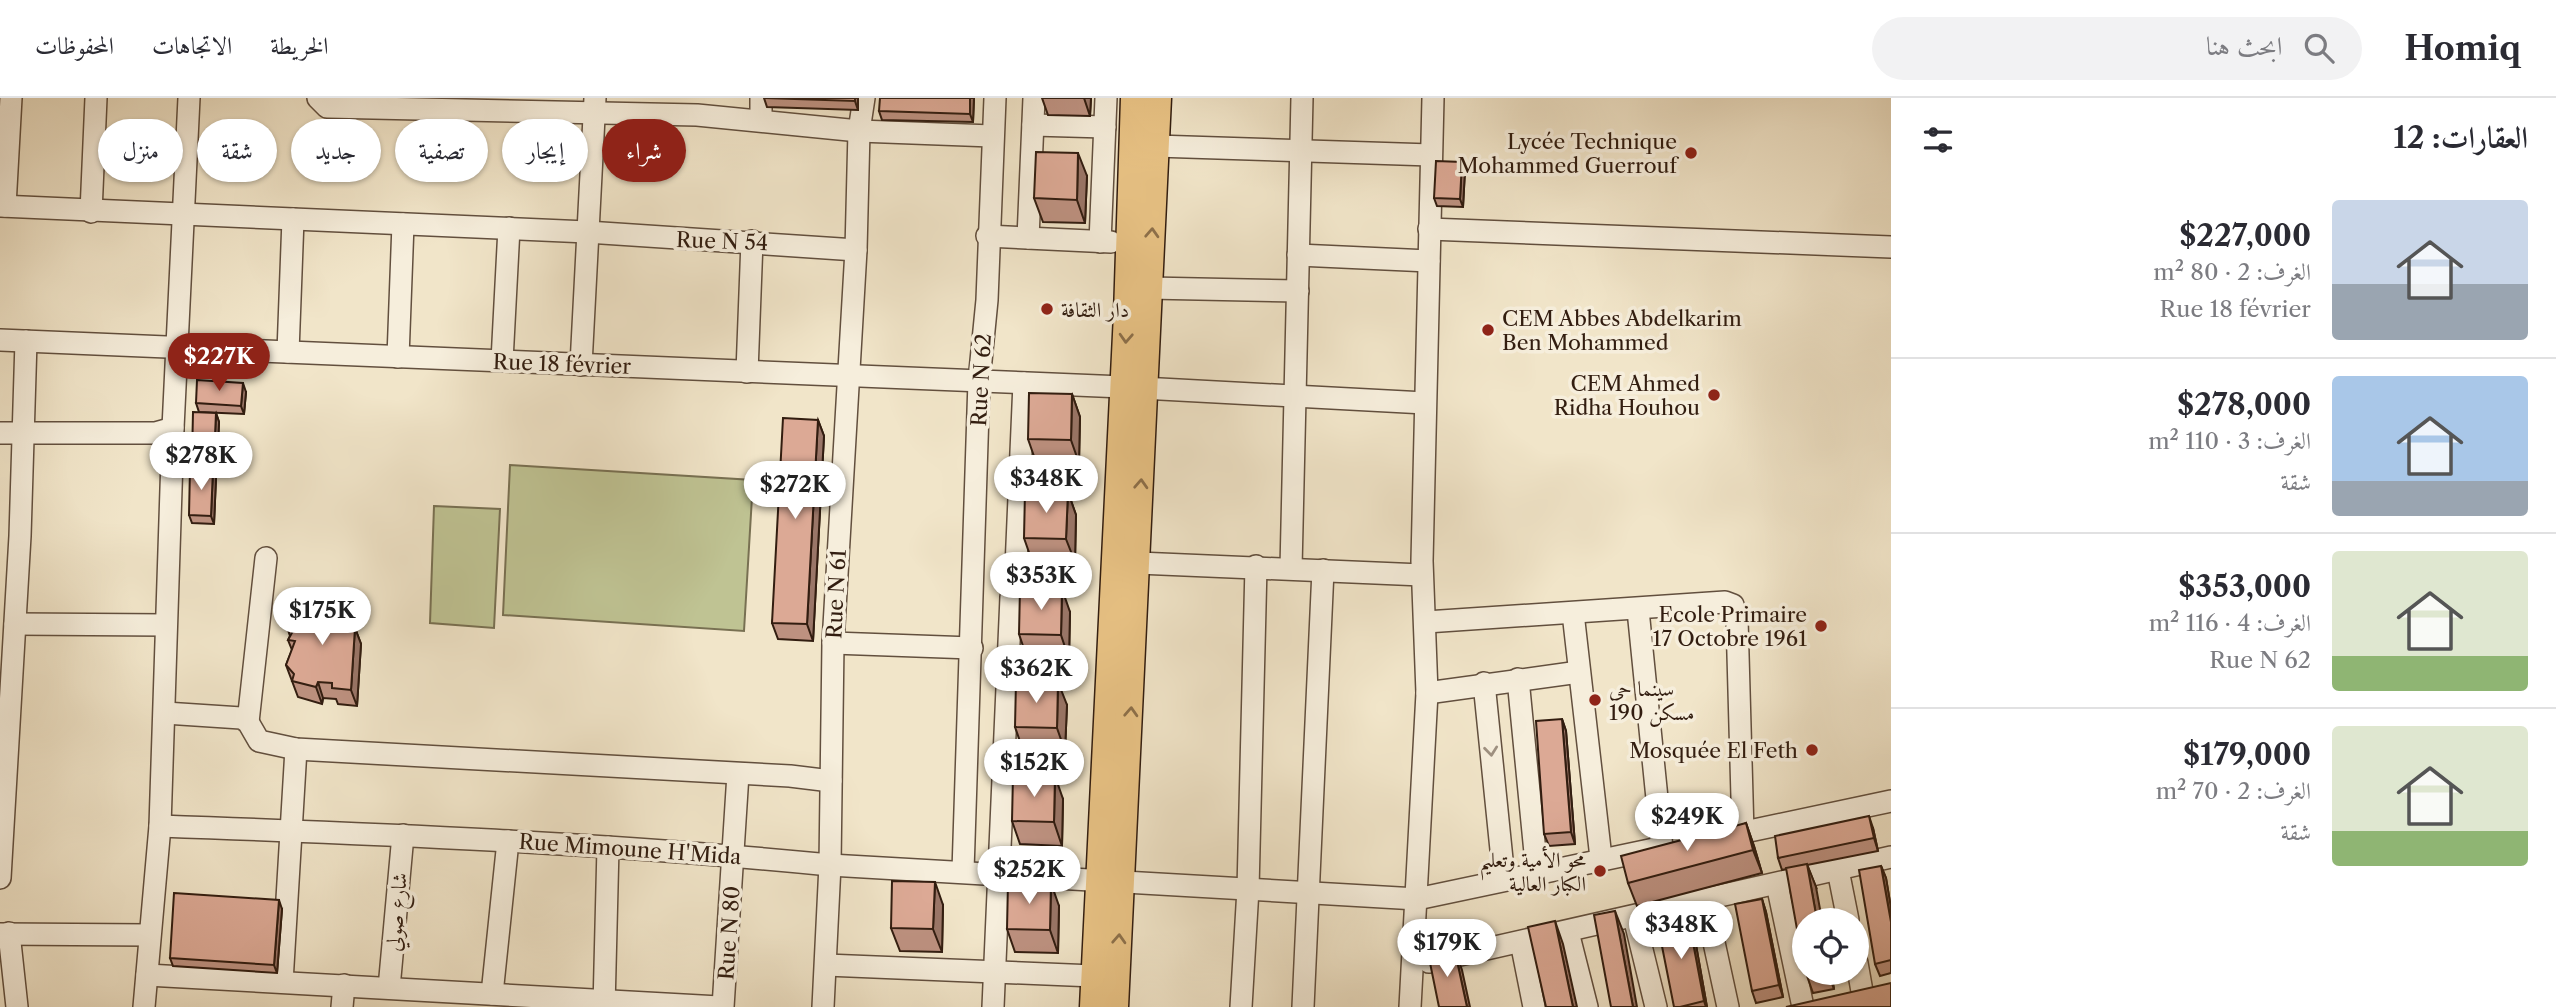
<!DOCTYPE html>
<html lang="ar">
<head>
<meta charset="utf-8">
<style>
  :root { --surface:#fff; --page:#f2f2f3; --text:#2b2b33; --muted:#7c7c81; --line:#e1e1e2; --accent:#8f2418 }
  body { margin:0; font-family:"Libre Caslon Text",Amiri,serif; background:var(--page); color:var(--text); direction:rtl; height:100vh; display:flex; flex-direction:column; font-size:26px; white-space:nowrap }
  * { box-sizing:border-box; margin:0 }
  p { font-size:23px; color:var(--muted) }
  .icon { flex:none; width:38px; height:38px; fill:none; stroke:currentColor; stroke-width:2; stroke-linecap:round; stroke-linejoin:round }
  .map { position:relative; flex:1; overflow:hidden; direction:ltr }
  .sheet { display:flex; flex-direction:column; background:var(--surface); width:665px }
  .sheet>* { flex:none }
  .top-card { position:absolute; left:21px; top:21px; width:665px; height:63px; direction:rtl; display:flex; gap:14px }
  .fabs { position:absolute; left:1792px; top:810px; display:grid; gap:14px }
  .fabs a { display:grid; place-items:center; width:77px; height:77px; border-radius:50%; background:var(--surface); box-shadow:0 2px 5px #0004; font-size:35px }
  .price { position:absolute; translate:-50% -60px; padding:0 16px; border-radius:24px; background:#fff; color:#222; font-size:23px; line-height:46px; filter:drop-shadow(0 2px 4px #0008) }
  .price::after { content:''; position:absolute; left:50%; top:42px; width:21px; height:16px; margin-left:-10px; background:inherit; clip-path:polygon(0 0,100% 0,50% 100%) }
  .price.active { background:var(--accent); color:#fff }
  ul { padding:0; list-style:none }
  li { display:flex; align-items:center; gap:21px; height:175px; padding:0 28px }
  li+li { border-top:2px solid var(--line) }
  li span { display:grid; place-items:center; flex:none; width:196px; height:140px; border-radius:7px; color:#555 }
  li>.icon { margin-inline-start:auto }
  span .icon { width:84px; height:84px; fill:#fffc; stroke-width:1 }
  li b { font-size:30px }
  h2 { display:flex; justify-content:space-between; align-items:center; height:84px; padding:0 28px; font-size:30px }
  .tag { padding:0 24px; border-radius:32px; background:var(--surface); box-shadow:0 2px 5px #0004; font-size:24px; line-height:63px }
  .tag.active { background:var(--accent); color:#fff }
  header { display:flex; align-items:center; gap:42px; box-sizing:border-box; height:98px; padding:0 35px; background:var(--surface); border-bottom:2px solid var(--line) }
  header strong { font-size:33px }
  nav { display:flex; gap:38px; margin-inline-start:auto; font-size:24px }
  .search { width:490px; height:63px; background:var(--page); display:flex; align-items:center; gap:18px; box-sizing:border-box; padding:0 24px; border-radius:38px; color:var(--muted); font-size:26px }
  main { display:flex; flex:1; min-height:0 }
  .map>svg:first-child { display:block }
  .grass { fill:#bfc393; stroke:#787052; stroke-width:2 }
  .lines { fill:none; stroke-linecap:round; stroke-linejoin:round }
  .minor-casing { stroke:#624f3e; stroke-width:24 }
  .major-casing { stroke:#321d10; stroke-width:29 }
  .minor { stroke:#f6eedc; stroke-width:21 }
  .major { stroke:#e8c284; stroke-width:26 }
  .wall { fill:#bd9180; stroke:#321d10; stroke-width:2 }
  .shaded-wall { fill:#9a7668; stroke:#321d10; stroke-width:2 }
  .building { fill:#dca995; stroke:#321d10; stroke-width:2 }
  .oneway { stroke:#8d704a }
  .oneway2 { stroke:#9e9080 }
  .poi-dot { fill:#8f2418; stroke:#f6eedc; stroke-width:2.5 }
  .labels { text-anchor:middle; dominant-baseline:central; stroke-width:7; stroke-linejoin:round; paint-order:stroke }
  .poi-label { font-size:21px; fill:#321d10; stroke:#f6eedc; text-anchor:end }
  .street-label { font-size:21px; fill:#321d10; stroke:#f6eedc }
</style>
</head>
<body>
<header>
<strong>Homiq</strong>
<div class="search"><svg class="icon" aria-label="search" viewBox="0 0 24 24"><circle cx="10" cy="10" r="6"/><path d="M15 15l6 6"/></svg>ابحث هنا</div>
<nav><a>الخريطة</a><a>الاتجاهات</a><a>المحفوظات</a></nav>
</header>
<main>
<section class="sheet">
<h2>العقارات: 12<svg class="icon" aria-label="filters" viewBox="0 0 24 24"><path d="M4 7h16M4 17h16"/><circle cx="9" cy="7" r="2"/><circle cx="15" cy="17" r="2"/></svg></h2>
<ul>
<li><span style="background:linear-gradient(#c9d6e8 60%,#9aa5b1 0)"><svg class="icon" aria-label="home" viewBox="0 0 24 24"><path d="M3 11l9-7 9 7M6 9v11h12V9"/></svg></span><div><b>$227,000</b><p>الغرف: 2 · 80 m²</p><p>Rue 18 février</p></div></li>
<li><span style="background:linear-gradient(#a9c7e8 75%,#9aa5b1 0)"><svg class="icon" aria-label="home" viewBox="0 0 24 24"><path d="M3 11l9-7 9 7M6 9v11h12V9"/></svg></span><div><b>$278,000</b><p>الغرف: 3 · 110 m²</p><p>شقة</p></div></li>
<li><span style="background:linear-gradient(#dfe7d0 75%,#8fb573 0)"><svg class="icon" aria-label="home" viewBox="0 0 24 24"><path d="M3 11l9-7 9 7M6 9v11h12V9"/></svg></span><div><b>$353,000</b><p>الغرف: 4 · 116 m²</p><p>Rue N 62</p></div></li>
<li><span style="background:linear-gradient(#dfe7d0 75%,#8fb573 0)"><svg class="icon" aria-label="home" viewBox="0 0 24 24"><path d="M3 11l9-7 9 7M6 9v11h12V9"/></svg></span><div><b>$179,000</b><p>الغرف: 2 · 70 m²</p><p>شقة</p></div></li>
</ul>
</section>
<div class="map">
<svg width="1891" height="909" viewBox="0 0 1891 909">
  <rect width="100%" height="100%" fill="#f1e5c9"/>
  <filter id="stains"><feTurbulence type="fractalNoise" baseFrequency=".00286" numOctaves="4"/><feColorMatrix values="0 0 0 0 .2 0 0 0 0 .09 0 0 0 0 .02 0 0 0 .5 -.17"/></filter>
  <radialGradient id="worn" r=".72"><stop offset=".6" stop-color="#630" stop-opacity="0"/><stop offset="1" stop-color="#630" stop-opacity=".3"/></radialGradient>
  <g class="grass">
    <polygon points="510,367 753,382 744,533 503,517"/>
    <polygon points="434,408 500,411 494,530 430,525"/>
  </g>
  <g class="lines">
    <g class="minor-casing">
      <g id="minor">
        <polyline points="318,0 327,9 697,17 859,33 992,38"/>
        <polyline points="761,22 761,0"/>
        <polyline points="1033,27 1105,29"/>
        <polyline points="1156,48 1431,57"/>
        <polyline points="0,108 587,134 856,152"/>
        <polyline points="5,108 11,0"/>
        <polyline points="91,114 96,0"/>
        <polyline points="1429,131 1891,149"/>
        <polyline points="987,138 1111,144"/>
        <polyline points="1028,140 1034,0"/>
        <polyline points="1100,144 1106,0"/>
        <polyline points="1298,157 1429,163"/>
        <polyline points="1149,190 1298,193"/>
        <polyline points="0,242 1123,289 1425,305"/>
        <polyline points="288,254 293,121"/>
        <polyline points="398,259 403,126"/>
        <polyline points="502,263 509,130"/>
        <polyline points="581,267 595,0"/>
        <polyline points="747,274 752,143"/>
        <polyline points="0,335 155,335 173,330"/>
        <polyline points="1138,465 1422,477"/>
        <polyline points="1016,469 1024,285"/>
        <polyline points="1291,470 1302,0"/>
        <polyline points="1638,512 1662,750"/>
        <polyline points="1573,515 1601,760"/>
        <polyline points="1426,524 1725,504 1733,507 1737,521 1743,735"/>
        <polyline points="15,526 166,527"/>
        <polyline points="833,545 972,550"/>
        <polyline points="1518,581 1537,775"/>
        <polyline points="1484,585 1504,781"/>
        <polyline points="1427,595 1579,574"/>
        <polyline points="165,615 241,620 248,624 259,643 296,651 790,678 831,683"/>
        <polyline points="248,624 266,460"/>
        <path d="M160,728C384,736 607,745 830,767L1417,801L1659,750"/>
        <polyline points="1721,739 1891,703"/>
        <polyline points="1838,772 1848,822"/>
        <polyline points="963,773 979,283 987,202 995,0"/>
        <polyline points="0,780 20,438 26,243"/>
        <polyline points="1777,786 1803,909"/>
        <polyline points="1705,803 1728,909"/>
        <polyline points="1634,819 1656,909"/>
        <polyline points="1568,834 1587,909"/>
        <polyline points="9,835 17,909"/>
        <polyline points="0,836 148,837"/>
        <polyline points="1521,844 1534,909"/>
        <polyline points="1429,864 1891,759"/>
        <polyline points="1857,865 1863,899"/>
        <polyline points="826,867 1094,878"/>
        <polyline points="147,877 719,909"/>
        <polyline points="282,884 296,651"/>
        <polyline points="389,890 403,737"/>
        <polyline points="492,896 508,743"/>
        <polyline points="144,909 160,728 173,330 189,0"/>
        <polyline points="342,909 344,887"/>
        <polyline points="604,909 608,749"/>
        <polyline points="723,909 738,676"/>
        <polyline points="823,909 830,767 833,545 856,152 859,33 864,0"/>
        <polyline points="993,909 1011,499"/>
        <polyline points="1241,909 1248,791 1256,468"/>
        <polyline points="1303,909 1323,472"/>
        <polyline points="1410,909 1427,595 1422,463 1433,0"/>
      </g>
    </g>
    <g class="major-casing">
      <g id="major">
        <polyline points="1093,909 1127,216 1134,0"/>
        <polyline points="1115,909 1158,0"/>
      </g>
    </g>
    <use href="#minor" class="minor"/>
    <use href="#major" class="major"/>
  </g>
  <g class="wall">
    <polygon points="764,0 858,0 858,12 767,9"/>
    <polygon points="974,0 973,24 882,22 879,13"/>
    <polygon points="1042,0 1091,0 1090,18 1048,17"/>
    <polygon points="1462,64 1465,72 1463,109 1437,108 1434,100"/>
    <polygon points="1087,78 1085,125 1043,124 1034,100"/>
    <polygon points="246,294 244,316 199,314 196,305"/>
    <polygon points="1072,296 1080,319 1079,365 1036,364 1028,341"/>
    <polygon points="216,315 219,324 217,369 195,368 192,360"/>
    <polygon points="818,322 824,338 813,543 778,541 772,525"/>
    <polygon points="216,380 214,426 192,425 189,417"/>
    <polygon points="1068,394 1076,417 1075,464 1032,463 1024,440"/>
    <polygon points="1070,514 1069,561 1027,560 1019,536"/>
    <polygon points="355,530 361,546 357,608 338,606 336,601 323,600 322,606 298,599 286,567 292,552 288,542 290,538 288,532"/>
    <polygon points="1067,607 1065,653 1023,652 1015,629"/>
    <polygon points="1562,621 1566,633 1575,746 1549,748 1544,736"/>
    <polygon points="1063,701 1062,748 1020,746 1012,723"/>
    <polygon points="1746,725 1754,748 1762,775 1637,808 1628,785"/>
    <polygon points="1873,730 1878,753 1807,767 1816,789 1786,771 1782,772 1778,760"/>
    <polygon points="1881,768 1886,780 1891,810 1891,875 1880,878 1875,866"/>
    <polygon points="1762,801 1766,814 1783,899 1756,905 1752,893"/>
    <polygon points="943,807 942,854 900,853 891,830"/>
    <polygon points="1059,808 1058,855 1015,854 1007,831"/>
    <polygon points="282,811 277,875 173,868 170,860"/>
    <polygon points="1693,830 1707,909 1674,909"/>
    <polygon points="1806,875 1831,875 1834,891 1813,895"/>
  </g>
  <g class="shaded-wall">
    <polygon points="855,0 858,0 858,12 855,3"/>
    <polygon points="970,0 974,0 973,24 970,16"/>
    <polygon points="1084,0 1091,0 1090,18"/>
    <polygon points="1078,55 1087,78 1085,125 1077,102"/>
    <polygon points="1462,64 1465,72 1463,109 1460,101"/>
    <polygon points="243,285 246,294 244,316 241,308"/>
    <polygon points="1072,296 1080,319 1079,365 1071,342"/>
    <polygon points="216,315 219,324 217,369 214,361"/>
    <polygon points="818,322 824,338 813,543 807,526"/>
    <polygon points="213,372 216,380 214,426 211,418"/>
    <polygon points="1068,394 1076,417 1075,464 1066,441"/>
    <polygon points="1062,491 1070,514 1069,561 1061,537"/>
    <polygon points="355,530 361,546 357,608 351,592"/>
    <polygon points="318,584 323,600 322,606 316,589"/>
    <polygon points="1058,584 1067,607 1065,653 1057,630"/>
    <polygon points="1562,621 1566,633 1575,746 1571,734"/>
    <polygon points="1055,678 1063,701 1062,748 1054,724"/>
    <polygon points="1869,718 1873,730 1878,753 1874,740"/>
    <polygon points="1746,725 1754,748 1762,775 1753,752"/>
    <polygon points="1807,766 1816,789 1822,822 1817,822"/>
    <polygon points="1881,768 1886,780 1891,810 1891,824"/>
    <polygon points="935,784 943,807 942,854 933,831"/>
    <polygon points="1051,785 1059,808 1058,855 1050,832"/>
    <polygon points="1762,801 1766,814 1783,899 1779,887"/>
    <polygon points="279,802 282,811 277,875 274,867"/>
    <polygon points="1615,813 1624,836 1637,909 1633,909"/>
    <polygon points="1688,818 1693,830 1707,909 1706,909 1704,903"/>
    <polygon points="1555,823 1563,846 1577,909 1573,909"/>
    <polygon points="1454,849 1462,872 1470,909 1467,909"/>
    <polygon points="1828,875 1831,875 1834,891"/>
  </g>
  <g class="building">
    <polygon points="764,0 855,0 855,3"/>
    <polygon points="880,0 970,0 970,16 879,13"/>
    <polygon points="1036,54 1078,55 1077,102 1034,100"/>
    <polygon points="1436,63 1462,64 1460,101 1434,100"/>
    <polygon points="197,282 243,285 241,308 196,305"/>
    <polygon points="1029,295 1072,296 1071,342 1028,341"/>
    <polygon points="193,314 216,315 214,361 192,360"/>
    <polygon points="783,320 818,322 807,526 772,525"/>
    <polygon points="190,371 213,372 211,418 189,417"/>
    <polygon points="1025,393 1068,394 1066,441 1024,440"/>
    <polygon points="1020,490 1062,491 1061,537 1019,536"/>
    <polygon points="298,504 345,514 355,530 351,592 332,590 332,585 318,584 316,589 292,583 294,576 286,567 295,543 288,542 293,533 288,532"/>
    <polygon points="1016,583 1058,584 1057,630 1015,629"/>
    <polygon points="1562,621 1571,734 1544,736 1536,623"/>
    <polygon points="1013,677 1055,678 1054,724 1012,723"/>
    <polygon points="1869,718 1874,740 1778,760 1775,738"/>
    <polygon points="1746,725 1753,752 1628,785 1621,758"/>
    <polygon points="1807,766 1817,822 1804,822 1804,870 1786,770"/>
    <polygon points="1881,768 1891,824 1891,862 1875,866 1859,772"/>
    <polygon points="892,783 935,784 933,831 891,830"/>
    <polygon points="1008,784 1051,785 1050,832 1007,831"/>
    <polygon points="174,795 279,802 274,867 170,860"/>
    <polygon points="1762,801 1779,887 1752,893 1735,806"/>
    <polygon points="1615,813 1633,909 1611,909 1594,817"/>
    <polygon points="1688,818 1704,903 1680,909 1674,909 1657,823"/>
    <polygon points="1555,823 1573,909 1546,909 1528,829"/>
    <polygon points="1454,849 1467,909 1439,909 1428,855"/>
    <polygon points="1891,885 1891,909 1786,909"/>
  </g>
  <defs><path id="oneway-chevron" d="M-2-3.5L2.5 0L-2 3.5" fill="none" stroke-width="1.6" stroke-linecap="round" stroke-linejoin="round" transform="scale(1.75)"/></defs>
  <g class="oneway">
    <use href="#oneway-chevron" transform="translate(1152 135) rotate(-87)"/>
    <use href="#oneway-chevron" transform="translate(1126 240) rotate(93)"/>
    <use href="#oneway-chevron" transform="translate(1141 386) rotate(-87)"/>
    <use href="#oneway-chevron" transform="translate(1131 614) rotate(-87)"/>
    <use href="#oneway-chevron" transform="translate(1119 841) rotate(-87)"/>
  </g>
  <use class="oneway2" href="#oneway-chevron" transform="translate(1491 653) rotate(84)"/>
  <g class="poi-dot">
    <circle cx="1691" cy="55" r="7"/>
    <circle cx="1047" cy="211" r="7"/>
    <circle cx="1488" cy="232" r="7"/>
    <circle cx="1714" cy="297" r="7"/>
    <circle cx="1821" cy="528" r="7"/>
    <circle cx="1595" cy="602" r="7"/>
    <circle cx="1812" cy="652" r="7"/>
    <circle cx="1600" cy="773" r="7"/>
  </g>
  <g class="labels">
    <g class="poi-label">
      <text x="1677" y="43">Lycée Technique<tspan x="1677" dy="24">Mohammed Guerrouf</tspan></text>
      <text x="1061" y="211" text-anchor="start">دار الثقافة</text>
      <text x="1502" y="220" text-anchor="start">CEM Abbes Abdelkarim<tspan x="1502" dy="24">Ben Mohammed</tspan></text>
      <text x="1700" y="285">CEM Ahmed<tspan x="1700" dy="24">Ridha Houhou</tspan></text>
      <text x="1807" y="516">Ecole Primaire<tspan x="1807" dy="24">17 Octobre 1961</tspan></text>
      <text x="1609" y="590" text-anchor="start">سينما حي<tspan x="1609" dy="24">190 مسكن</tspan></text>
      <text x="1798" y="652">Mosquée El Feth</text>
      <text x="1586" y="761">محو الأمية وتعليم<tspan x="1586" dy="24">الكبار العالية</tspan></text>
    </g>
    <g class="street-label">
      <text transform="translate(722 143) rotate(2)">Rue N 54</text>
      <text transform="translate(562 266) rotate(2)">Rue 18 février</text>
      <text transform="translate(981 282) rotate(-87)">Rue N 62</text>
      <text transform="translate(836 496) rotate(-87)">Rue N 61</text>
      <text transform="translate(630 751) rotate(4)">Rue Mimoune H'Mida</text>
      <text transform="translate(396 814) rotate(-85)">شارع صولي</text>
      <text transform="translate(729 835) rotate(-86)">Rue N 80</text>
    </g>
  </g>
  <rect width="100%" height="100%" filter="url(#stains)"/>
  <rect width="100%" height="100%" fill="url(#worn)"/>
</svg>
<div class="fabs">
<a><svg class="icon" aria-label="locate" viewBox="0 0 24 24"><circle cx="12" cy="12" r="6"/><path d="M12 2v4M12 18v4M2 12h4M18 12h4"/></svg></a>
</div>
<b class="price active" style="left:219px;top:295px">$227K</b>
<b class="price" style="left:201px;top:394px">$278K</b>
<b class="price" style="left:1046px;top:417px">$348K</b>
<b class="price" style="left:795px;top:423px">$272K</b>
<b class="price" style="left:1041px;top:514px">$353K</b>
<b class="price" style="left:322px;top:549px">$175K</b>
<b class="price" style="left:1036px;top:607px">$362K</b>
<b class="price" style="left:1034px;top:701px">$152K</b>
<b class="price" style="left:1687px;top:755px">$249K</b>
<b class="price" style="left:1029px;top:808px">$252K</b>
<b class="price" style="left:1681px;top:863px">$348K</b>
<b class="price" style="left:1447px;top:881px">$179K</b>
<div class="top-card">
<a class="tag active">شراء</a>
<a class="tag">إيجار</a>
<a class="tag">تصفية</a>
<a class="tag">جديد</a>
<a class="tag">شقة</a>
<a class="tag">منزل</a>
</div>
</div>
</main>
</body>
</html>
